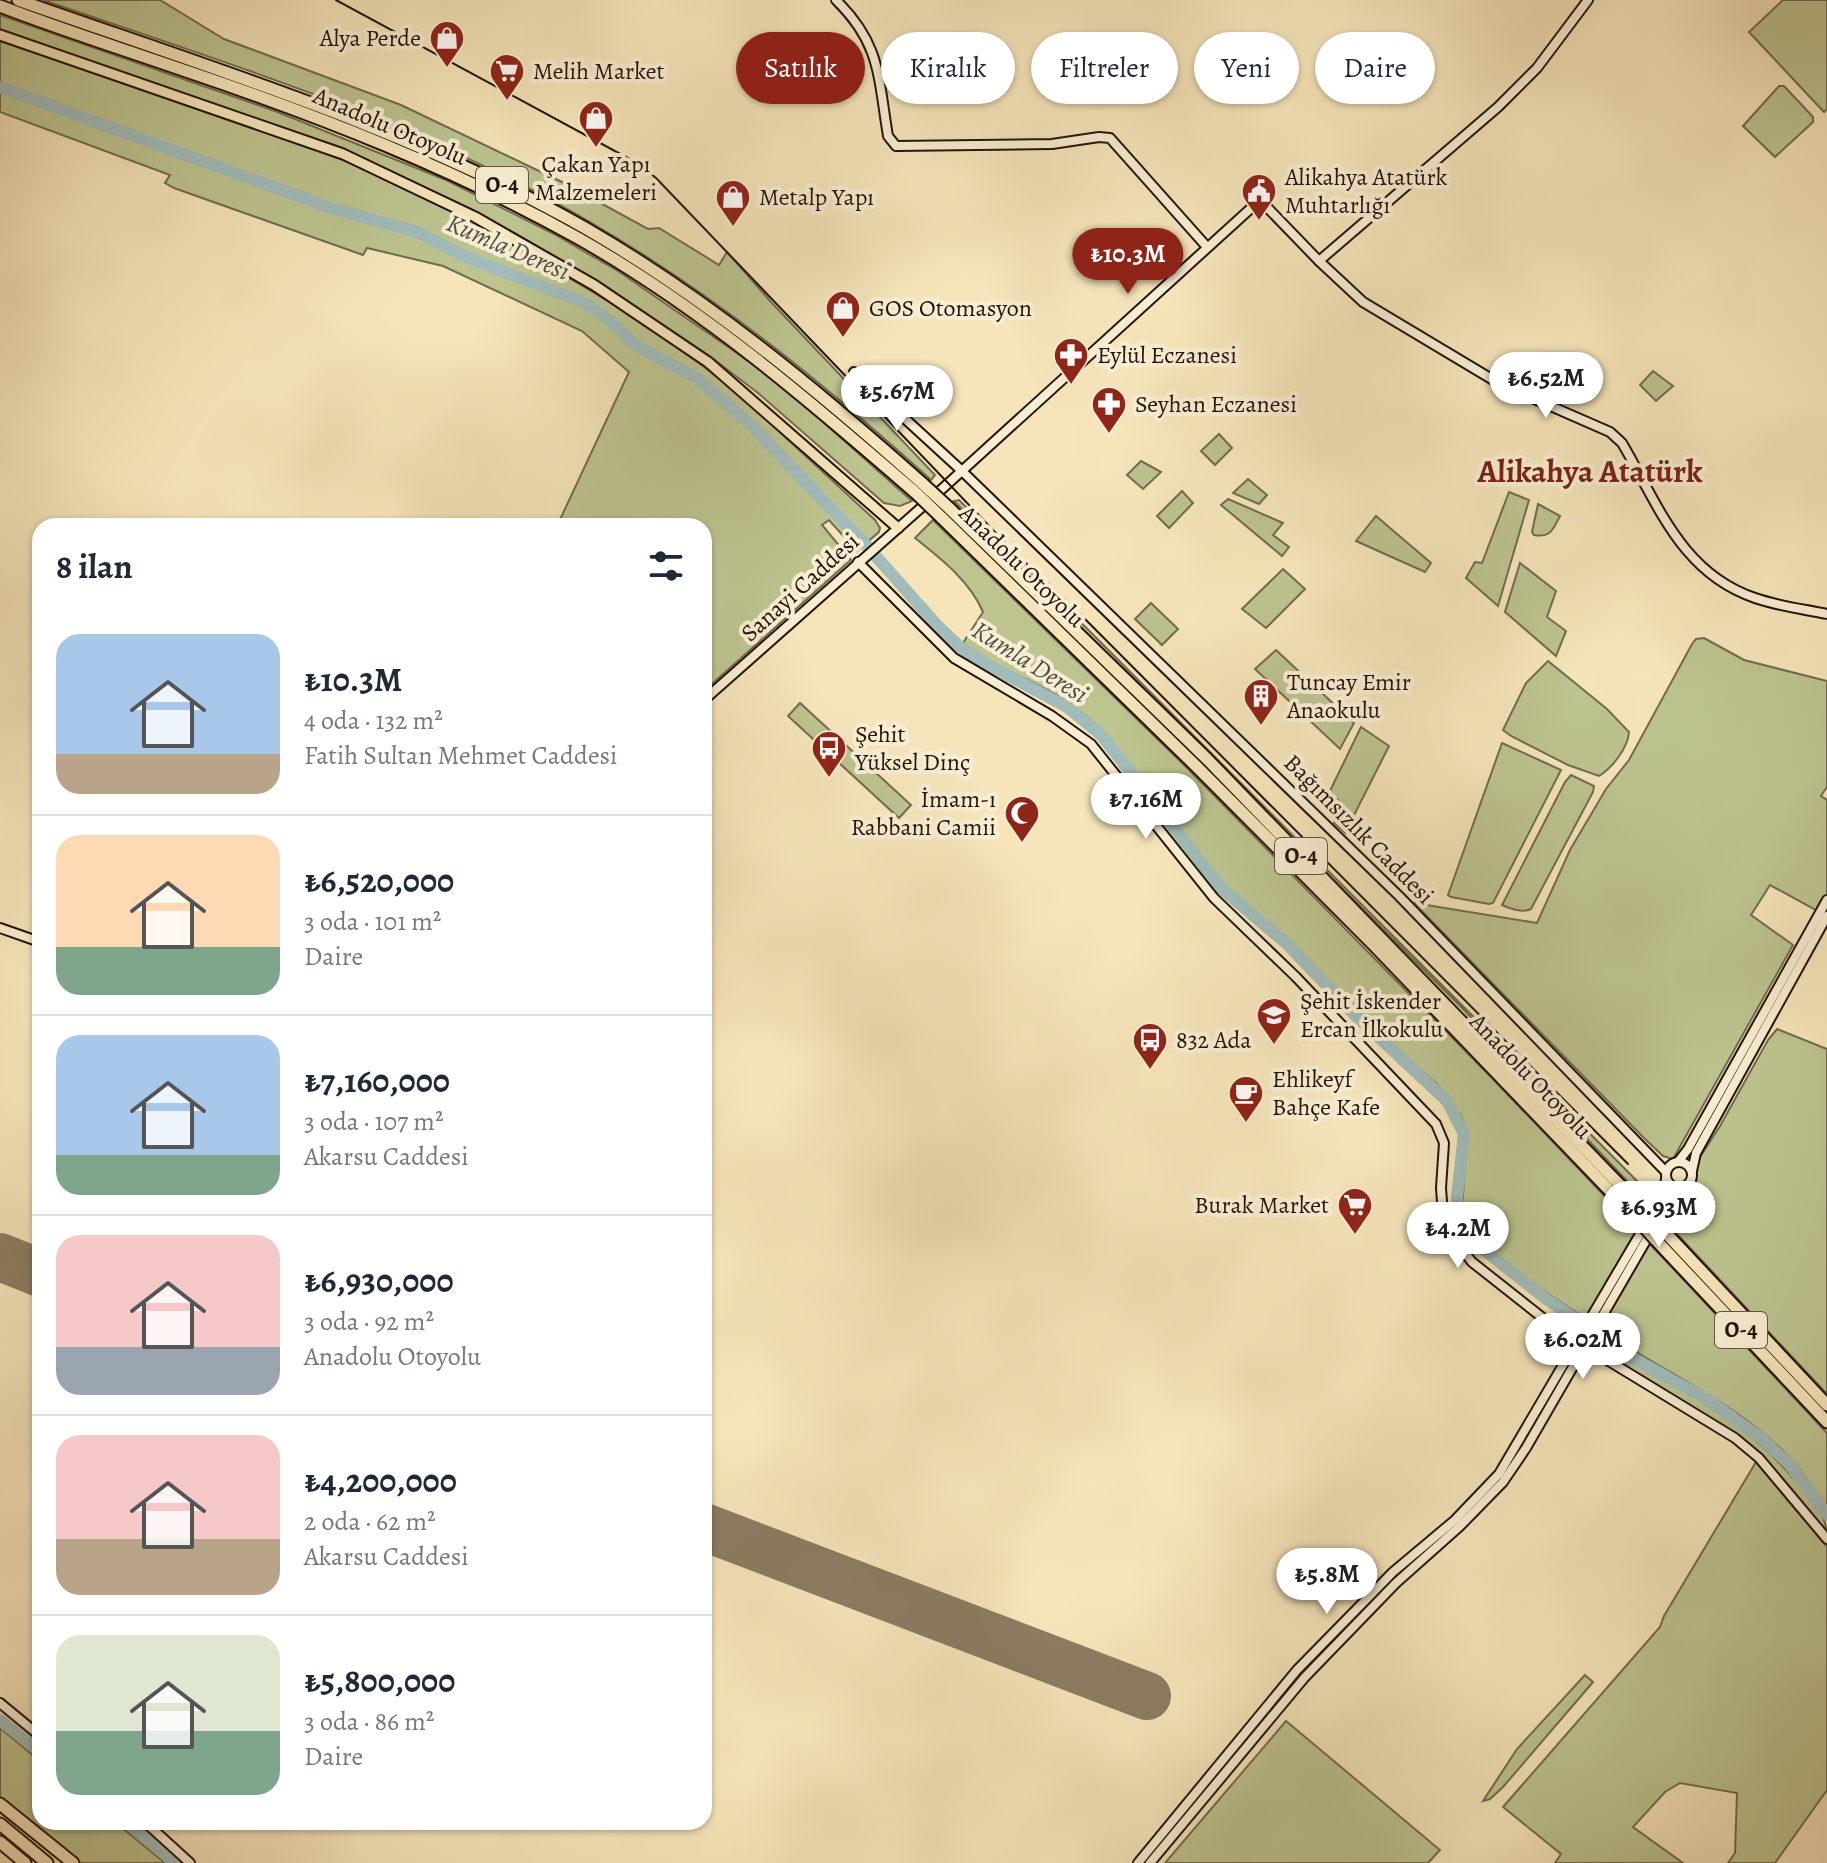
<!DOCTYPE html>
<html lang="tr">
<head>
<meta charset="utf-8">
<style>
  :root { --surface:#fff; --page:#f2f2f3; --text:#1f2937; --muted:#747a83; --line:#e0e1e3; --accent:#8f2418 }
  body { margin:0; font-family:Alegreya,serif; background:var(--page); color:var(--text); height:100vh; display:flex; flex-direction:column; font-size:30px; white-space:nowrap }
  * { box-sizing:border-box; margin:0 }
  p { font-size:26px; color:var(--muted) }
  .icon { flex:none; width:44px; height:44px; fill:none; stroke:currentColor; stroke-width:2; stroke-linecap:round; stroke-linejoin:round }
  .map { position:relative; flex:1; overflow:hidden }
  .sheet { position:absolute; left:32px; top:518px; width:680px; height:1312px; display:flex; flex-direction:column; background:var(--surface); border-radius:24px; box-shadow:0 2px 6px #0004 }
  .sheet>* { flex:none }
  .banner { position:absolute; left:736px; top:32px; width:760px; height:72px; display:flex; gap:16px }
  .price { position:absolute; translate:-50% -68px; padding:0 18px; border-radius:28px; background:#fff; color:#222; font-size:26px; line-height:52px; filter:drop-shadow(0 2px 4px #0008) }
  .price::after { content:''; position:absolute; left:50%; top:48px; width:24px; height:18px; margin-left:-12px; background:inherit; clip-path:polygon(0 0,100% 0,50% 100%) }
  .price.current { background:var(--accent); color:#fff }
  ul { padding:0; list-style:none }
  li { display:flex; align-items:center; gap:24px; height:200px; padding:0 24px }
  li+li { border-top:2px solid var(--line) }
  li span { display:grid; place-items:center; flex:none; width:224px; height:160px; border-radius:24px; color:#555 }
  li>.icon { margin-inline-start:auto }
  span .icon { width:96px; height:96px; fill:#fffc; stroke-width:1 }
  li b { font-size:34px }
  h2 { display:flex; justify-content:space-between; align-items:center; height:96px; padding:0 24px; font-size:34px }
  .chip { padding:0 28px; border-radius:36px; background:var(--surface); box-shadow:0 2px 6px #0004; font-size:28px; line-height:72px }
  .chip.current { background:var(--accent); color:#fff }
  .map>svg:first-child { display:block }
  .green { fill:#bdc490; stroke:#706c4e; stroke-width:2 }
  .lines { fill:none; stroke-linecap:round; stroke-linejoin:round }
  .river { stroke:#a1bcba; stroke-width:12 }
  .runway { stroke:#8c7c63; stroke-width:48 }
  .secondary-casing { stroke:#22130b; stroke-width:12 }
  .primary-casing { stroke:#22130b; stroke-width:13 }
  .highway-casing { stroke:#22130b; stroke-width:15 }
  .secondary { stroke:#f9eed3; stroke-width:8 }
  .primary { stroke:#f6e5bb; stroke-width:9 }
  .highway { stroke:#f6e5bb; stroke-width:11 }
  .tram { stroke:#22130b; stroke-width:2 }
  .highway-bridge-casing { stroke:#22130b; stroke-width:15; stroke-linecap:butt }
  .highway-bridge { stroke:#f6e5bb; stroke-width:11 }
  .labels { text-anchor:middle; dominant-baseline:central; stroke-width:8; stroke-linejoin:round; paint-order:stroke }
  .shield { fill:#f9eed3; stroke:#625547; stroke-width:2 }
  .shield-label { font-size:22px; font-weight:bold; fill:#22130b }
  .poi-label { font-size:24px; fill:#22130b; stroke:#f9eed3; text-anchor:start }
  .street-label { font-size:24px; fill:#22130b; stroke:#f9eed3 }
  .water-label { font-size:26px; font-style:italic; fill:#4e4e48; stroke:#f9eed3 }
  .district-label { font-size:32px; font-weight:bold; fill:#7a1f14; stroke:#f9eed3 }
</style>
</head>
<body>
<div class="map">
<svg width="1827" height="1863" viewBox="0 0 1827 1863">
  <rect width="100%" height="100%" fill="#f6e5bb"/>
  <filter id="stains"><feTurbulence type="fractalNoise" baseFrequency=".0025" numOctaves="4"/><feColorMatrix values="0 0 0 0 .2 0 0 0 0 .09 0 0 0 0 .02 0 0 0 .5 -.17"/></filter>
  <radialGradient id="worn" r=".72"><stop offset=".6" stop-color="#630" stop-opacity="0"/><stop offset="1" stop-color="#630" stop-opacity=".3"/></radialGradient>
  <g class="green">
    <path d="M43,0H160L224,39L401,105L562,182L648,229L659,228L719,265L727,252L771,302L935,475L931,480C822,382 718,297 590,222C419,122 229,64 43,0Z"/>
    <polygon points="1783,0 1827,0 1827,109 1824,112 1749,32"/>
    <polygon points="0,15 275,111 446,180 554,234 618,271 737,353 786,389 912,501 900,506 884,503 758,393 711,357 595,279 471,209 340,148 0,30"/>
    <polygon points="0,41 319,150 372,172 481,226 630,314 703,366 733,389 875,520 880,528 879,532 857,551 829,520 822,525 851,560 704,691 704,526 557,526 629,372 582,331 443,266 367,248 363,255 174,188 165,183 170,175 0,112"/>
    <polygon points="1779,86 1784,86 1813,117 1813,122 1775,157 1743,126"/>
    <polygon points="1653,371 1673,386 1656,401 1640,385"/>
    <polygon points="1219,434 1232,448 1215,465 1201,451"/>
    <polygon points="1141,461 1161,472 1143,489 1127,475"/>
    <polygon points="1248,479 1267,495 1259,504 1233,493"/>
    <polygon points="1182,491 1193,503 1169,528 1157,516"/>
    <polygon points="1509,492 1529,500 1498,606 1466,578 1475,562 1482,563"/>
    <polygon points="1228,499 1283,523 1273,535 1289,547 1282,556 1221,505"/>
    <polygon points="959,500 1655,1199 1651,1206 1461,1007 954,501"/>
    <path d="M1538,504L1560,516C1553,529 1551,538 1534,535L1532,532Z"/>
    <polygon points="1376,516 1431,563 1425,572 1356,541"/>
    <path d="M933,520L1188,769L1489,1075L1637,1230L1586,1319L1507,1266L1477,1239L1462,1210L1467,1133L1461,1116L1437,1084L1384,1038L1295,947L1221,883L1109,738C1095,723 1079,709 1061,698C1029,678 992,667 963,643L983,612C970,581 941,559 915,538Z"/>
    <polygon points="1520,563 1556,591 1547,617 1566,631 1556,656 1505,612"/>
    <polygon points="1283,569 1305,589 1266,628 1242,609"/>
    <polygon points="1151,603 1178,629 1162,645 1135,619"/>
    <polygon points="1704,638 1744,660 1827,681 1827,787 1821,796 1827,800 1827,902 1821,913 1770,885 1751,915 1793,945 1673,1159 1663,1156 1643,1137 1414,903 1537,923 1570,850 1606,789 1629,760 1692,644 1696,639"/>
    <polygon points="1276,650 1354,723 1340,749 1255,669"/>
    <path d="M1548,661L1607,709L1629,732C1628,748 1612,768 1599,776L1568,765L1511,736L1503,730L1526,683Z"/>
    <polygon points="800,703 911,805 899,818 788,716"/>
    <polygon points="1361,727 1389,746 1345,833 1334,823 1343,804 1329,793"/>
    <polygon points="1502,743 1561,770 1493,903 1489,904 1451,897 1448,895"/>
    <path d="M1571,775L1594,786L1593,792L1531,909C1523,913 1510,909 1502,905L1565,782Z"/>
    <polygon points="1777,1029 1827,1049 1827,1394 1663,1219 1680,1191 1692,1182 1697,1162 1720,1126 1768,1040"/>
    <path d="M1649,1243L1827,1433V1509C1813,1489 1800,1467 1782,1450C1729,1399 1659,1370 1599,1328Z"/>
    <path d="M1593,1338C1672,1387 1743,1413 1802,1489C1814,1505 1827,1516 1827,1536L1748,1447L1587,1349Z"/>
    <polygon points="1756,1462 1827,1547 1827,1790 1775,1863 1728,1863 1735,1853 1737,1793 1680,1783 1665,1792 1633,1827 1683,1863 1555,1863 1561,1854 1503,1807 1660,1627 1664,1616"/>
    <polygon points="1472,1504 1475,1509 1300,1679 1147,1863 1139,1863 1298,1671 1392,1575"/>
    <polygon points="1585,1675 1593,1682 1503,1787 1490,1799 1483,1801 1517,1749"/>
    <polygon points="1286,1721 1292,1726 1440,1850 1428,1863 1165,1863"/>
    <polygon points="0,1728 40,1761 40,1822 115,1822 165,1863 75,1863 0,1801"/>
  </g>
  <g class="lines">
    <g class="river">
      <polyline points="0,87 331,208 417,232 466,257 585,303 612,322 635,345 697,378 751,425 865,544 936,624 959,646 977,659 1067,707 1102,736 1222,889 1287,944 1355,1015 1447,1101 1464,1134 1457,1197 1458,1209 1474,1242 1545,1298 1633,1358 1708,1400 1761,1438 1789,1464 1827,1515"/>
      <polyline points="0,1720 40,1752"/>
      <polyline points="126,1822 175,1863"/>
    </g>
    <g class="runway">
      <polyline points="0,1257 40,1273"/>
      <polyline points="704,1527 1147,1696"/>
    </g>
    <g class="secondary-casing">
      <g id="secondary">
        <path d="M836,0C881,44 878,77 888,136L896,146L1052,144L1099,137L1110,138L1207,247"/>
        <polyline points="1319,261 1498,107 1537,68 1588,0"/>
        <polyline points="854,372 962,471 1399,896 1666,1172"/>
        <polyline points="858,562 954,658 1052,716 1091,744 1214,898 1296,977 1436,1124 1444,1143 1441,1188 1443,1215 1453,1238 1472,1262 1558,1330 1735,1438 1759,1458 1827,1539"/>
        <path d="M704,700L931,499L1260,200L1319,261L1363,302L1500,384L1610,432L1622,443C1658,504 1681,573 1755,598C1778,606 1803,609 1827,614"/>
        <polyline points="0,928 40,942"/>
        <circle cx="1679" cy="1175" r="13"/>
        <polyline points="1678,1162 1688,1149 1827,900"/>
        <polyline points="1692,1171 1696,1153 1827,916"/>
        <polyline points="0,1703 40,1736"/>
        <polyline points="145,1822 190,1863"/>
        <polyline points="1138,1863 1297,1670 1393,1572 1455,1520 1499,1474 1663,1195 1666,1179"/>
        <polyline points="1150,1863 1305,1677 1396,1583 1460,1526 1503,1482 1526,1448 1670,1199 1680,1188"/>
      </g>
    </g>
    <g class="primary-casing">
      <polyline id="primary" points="0,35 343,154 475,217 594,285 708,362 898,528"/>
    </g>
    <g class="highway-casing">
      <g id="highway">
        <path d="M18,0C210,68 407,127 585,228C708,299 817,390 923,484"/>
        <path d="M0,6C62,30 126,50 189,72C322,117 455,169 578,238C702,308 809,400 916,493"/>
        <polyline points="949,508 1207,759 1645,1211"/>
        <polyline points="941,517 1197,767 1374,945 1638,1220"/>
        <polyline points="1663,1230 1827,1405"/>
        <polyline points="1655,1239 1827,1422"/>
        <polyline points="0,1804 73,1863"/>
        <polyline points="0,1824 47,1863"/>
        <polyline points="0,1842 25,1863"/>
      </g>
    </g>
    <use href="#secondary" class="secondary"/>
    <use href="#primary" class="primary"/>
    <use href="#highway" class="highway"/>
    <polyline class="tram" points="336,0 637,163 656,178 1015,553 1075,609 1628,1164"/>
    <g class="highway-bridge-casing">
      <g id="highway-bridge">
        <polyline points="923,484 949,508"/>
        <polyline points="916,493 941,517"/>
        <polyline points="1645,1211 1663,1230"/>
        <polyline points="1638,1220 1655,1239"/>
      </g>
    </g>
    <use href="#highway-bridge" class="highway-bridge"/>
  </g>
  <defs>
    <g id="shop-pin" transform="scale(1.8)"><path d="M0 17L-7.5 6A9.5 9.5 0 1 1 7.5 6Z" fill="#8f2418" stroke="#f9eed3"/><path d="M-5-2.5h2.3a2.7 3.5 0 0 1 5.4 0H5L5.5 6h-11ZM-1.5-2.5h3a1.5 2.3 0 0 0-3 0Z" fill="#fff"/></g>
    <g id="supermarket-pin" transform="scale(1.8)"><path d="M0 17L-7.5 6A9.5 9.5 0 1 1 7.5 6Z" fill="#8f2418" stroke="#f9eed3"/><path d="M-6-5.5h2.5l.6 2H6L4.5 2H-2.5L-4.4-4H-6ZM-1.5 3.2a1.3 1.3 0 1 0 .1 0ZM3 3.2a1.3 1.3 0 1 0 .1 0Z" fill="#fff"/></g>
    <g id="civic-pin" transform="scale(1.8)"><path d="M0 17L-7.5 6A9.5 9.5 0 1 1 7.5 6Z" fill="#8f2418" stroke="#f9eed3"/><path d="M-.6-6.5H3V-4.5H.6V-3L4-1V1h2V6H-6V1h2V-1L-.6-3ZM-1.2 2.5V6h2.4V2.5Z" fill="#fff"/></g>
    <g id="pharmacy-pin" transform="scale(1.8)"><path d="M0 17L-7.5 6A9.5 9.5 0 1 1 7.5 6Z" fill="#8f2418" stroke="#f9eed3"/><path d="M-2-6h4v4h4v4h-4v4h-4v-4h-4v-4h4Z" fill="#fff"/></g>
    <g id="building-pin" transform="scale(1.8)"><path d="M0 17L-7.5 6A9.5 9.5 0 1 1 7.5 6Z" fill="#8f2418" stroke="#f9eed3"/><path d="M-4-6H4V6H1V3H-1V6H-4ZM-2.5-4.3h1.7v1.8h-1.7ZM.8-4.3h1.7v1.8H.8ZM-2.5-1h1.7V.8h-1.7ZM.8-1h1.7V.8H.8Z" fill="#fff"/></g>
    <g id="bus-pin" transform="scale(1.8)"><path d="M0 17L-7.5 6A9.5 9.5 0 1 1 7.5 6Z" fill="#8f2418" stroke="#f9eed3"/><path d="M-5-6H5V4H4V6H2V4H-2V6H-4V4H-5ZM-3.5-4V0h7V-4ZM-3.5 1.2v1.5H-2V1.2ZM2 1.2v1.5H3.5V1.2Z" fill="#fff"/></g>
    <g id="mosque-pin" transform="scale(1.8)"><path d="M0 17L-7.5 6A9.5 9.5 0 1 1 7.5 6Z" fill="#8f2418" stroke="#f9eed3"/><path d="M3.5-4.9A6 6 0 1 0 3.5 4.9A5 5 0 1 1 3.5-4.9Z" fill="#fff"/></g>
    <g id="school-pin" transform="scale(1.8)"><path d="M0 17L-7.5 6A9.5 9.5 0 1 1 7.5 6Z" fill="#8f2418" stroke="#f9eed3"/><path d="M0-5L7-2L0 1L-7-2ZM-4 1L0 2.5L4 1V4Q0 6-4 4Z" fill="#fff"/></g>
    <g id="cafe-pin" transform="scale(1.8)"><path d="M0 17L-7.5 6A9.5 9.5 0 1 1 7.5 6Z" fill="#8f2418" stroke="#f9eed3"/><path d="M-5.5-4.5H6V0H3Q3 3.5 0 3.5H-2.5Q-5.5 3.5-5.5 0ZM3-3.2v2h1.7v-2ZM-6 4.5H4V6H-6Z" fill="#fff"/></g>
  </defs>
  <g fill-rule="evenodd">
    <use href="#shop-pin" x="447" y="38"/>
    <use href="#supermarket-pin" x="507" y="71"/>
    <use href="#shop-pin" x="596" y="118"/>
    <use href="#civic-pin" x="1259" y="191"/>
    <use href="#shop-pin" x="733" y="197"/>
    <use href="#shop-pin" x="843" y="308"/>
    <use href="#pharmacy-pin" x="1071" y="355"/>
    <use href="#pharmacy-pin" x="1109" y="404"/>
    <use href="#building-pin" x="1261" y="696"/>
    <use href="#bus-pin" x="829" y="748"/>
    <use href="#mosque-pin" x="1022" y="813"/>
    <use href="#school-pin" x="1274" y="1015"/>
    <use href="#bus-pin" x="1150" y="1040"/>
    <use href="#cafe-pin" x="1246" y="1093"/>
    <use href="#supermarket-pin" x="1355" y="1205"/>
  </g>
  <g class="labels">
    <g class="shield">
      <rect x="476" y="167" width="52" height="36" rx="6"/>
      <rect x="1275" y="838" width="52" height="36" rx="6"/>
      <rect x="1715" y="1312" width="52" height="36" rx="6"/>
    </g>
    <g class="shield-label">
      <text x="502" y="185">O-4</text>
      <text x="1301" y="856">O-4</text>
      <text x="1741" y="1330">O-4</text>
    </g>
    <g class="poi-label">
      <text x="421" y="38" text-anchor="end">Alya Perde</text>
      <text x="533" y="71">Melih Market</text>
      <text x="596" y="164" text-anchor="middle">Çakan Yapı<tspan x="596" dy="28">Malzemeleri</tspan></text>
      <text x="1285" y="177">Alikahya Atatürk<tspan x="1285" dy="28">Muhtarlığı</tspan></text>
      <text x="759" y="197">Metalp Yapı</text>
      <text x="869" y="308">GOS Otomasyon</text>
      <text x="1097" y="355">Eylül Eczanesi</text>
      <text x="1135" y="404">Seyhan Eczanesi</text>
      <text x="1287" y="682">Tuncay Emir<tspan x="1287" dy="28">Anaokulu</tspan></text>
      <text x="855" y="734">Şehit<tspan x="855" dy="28">Yüksel Dinç</tspan></text>
      <text x="996" y="799" text-anchor="end">İmam-ı<tspan x="996" dy="28">Rabbani Camii</tspan></text>
      <text x="1300" y="1001">Şehit İskender<tspan x="1300" dy="28">Ercan İlkokulu</tspan></text>
      <text x="1176" y="1040">832 Ada</text>
      <text x="1272" y="1079">Ehlikeyf<tspan x="1272" dy="28">Bahçe Kafe</tspan></text>
      <text x="1329" y="1205" text-anchor="end">Burak Market</text>
    </g>
    <g class="street-label">
      <text transform="translate(390 126) rotate(23)">Anadolu Otoyolu</text>
      <text transform="translate(1022 566) rotate(44)">Anadolu Otoyolu</text>
      <text transform="translate(800 587) rotate(-42)">Sanayi Caddesi</text>
      <text transform="translate(1359 829) rotate(45)">Bağımsızlık Caddesi</text>
      <text transform="translate(1531 1076) rotate(46)">Anadolu Otoyolu</text>
    </g>
    <g class="water-label">
      <text transform="translate(508 247) rotate(23)">Kumla Deresi</text>
      <text transform="translate(1030 662) rotate(32)">Kumla Deresi</text>
    </g>
    <g class="district-label">
      <text x="1590" y="471">Alikahya Atatürk</text>
    </g>
  </g>
  <rect width="100%" height="100%" filter="url(#stains)"/>
  <rect width="100%" height="100%" fill="url(#worn)"/>
</svg>
<b class="price current" style="left:1128px;top:296px">₺10.3M</b>
<b class="price" style="left:1546px;top:420px">₺6.52M</b>
<b class="price" style="left:897px;top:433px">₺5.67M</b>
<b class="price" style="left:1146px;top:841px">₺7.16M</b>
<b class="price" style="left:1659px;top:1249px">₺6.93M</b>
<b class="price" style="left:1458px;top:1270px">₺4.2M</b>
<b class="price" style="left:1583px;top:1381px">₺6.02M</b>
<b class="price" style="left:1327px;top:1616px">₺5.8M</b>
<div class="banner">
<a class="chip current">Satılık</a>
<a class="chip">Kiralık</a>
<a class="chip">Filtreler</a>
<a class="chip">Yeni</a>
<a class="chip">Daire</a>
</div>
<section class="sheet">
<h2>8 ilan<svg class="icon" aria-label="filters" viewBox="0 0 24 24"><path d="M4 7h16M4 17h16"/><circle cx="9" cy="7" r="2"/><circle cx="15" cy="17" r="2"/></svg></h2>
<ul>
<li><span style="background:linear-gradient(#a9c7e8 75%,#b9a48a 0)"><svg class="icon" aria-label="home" viewBox="0 0 24 24"><path d="M3 11l9-7 9 7M6 9v11h12V9"/></svg></span><div><b>₺10.3M</b><p>4 oda · 132 m²</p><p>Fatih Sultan Mehmet Caddesi</p></div></li>
<li><span style="background:linear-gradient(#ffd9b3 70%,#7fa58c 0)"><svg class="icon" aria-label="home" viewBox="0 0 24 24"><path d="M3 11l9-7 9 7M6 9v11h12V9"/></svg></span><div><b>₺6,520,000</b><p>3 oda · 101 m²</p><p>Daire</p></div></li>
<li><span style="background:linear-gradient(#a9c7e8 75%,#7fa58c 0)"><svg class="icon" aria-label="home" viewBox="0 0 24 24"><path d="M3 11l9-7 9 7M6 9v11h12V9"/></svg></span><div><b>₺7,160,000</b><p>3 oda · 107 m²</p><p>Akarsu Caddesi</p></div></li>
<li><span style="background:linear-gradient(#f6c9c9 70%,#9aa5b1 0)"><svg class="icon" aria-label="home" viewBox="0 0 24 24"><path d="M3 11l9-7 9 7M6 9v11h12V9"/></svg></span><div><b>₺6,930,000</b><p>3 oda · 92 m²</p><p>Anadolu Otoyolu</p></div></li>
<li><span style="background:linear-gradient(#f6c9c9 65%,#b9a48a 0)"><svg class="icon" aria-label="home" viewBox="0 0 24 24"><path d="M3 11l9-7 9 7M6 9v11h12V9"/></svg></span><div><b>₺4,200,000</b><p>2 oda · 62 m²</p><p>Akarsu Caddesi</p></div></li>
<li><span style="background:linear-gradient(#dfe7d0 60%,#7fa58c 0)"><svg class="icon" aria-label="home" viewBox="0 0 24 24"><path d="M3 11l9-7 9 7M6 9v11h12V9"/></svg></span><div><b>₺5,800,000</b><p>3 oda · 86 m²</p><p>Daire</p></div></li>
</ul>
</section>
</div>
</body>
</html>
